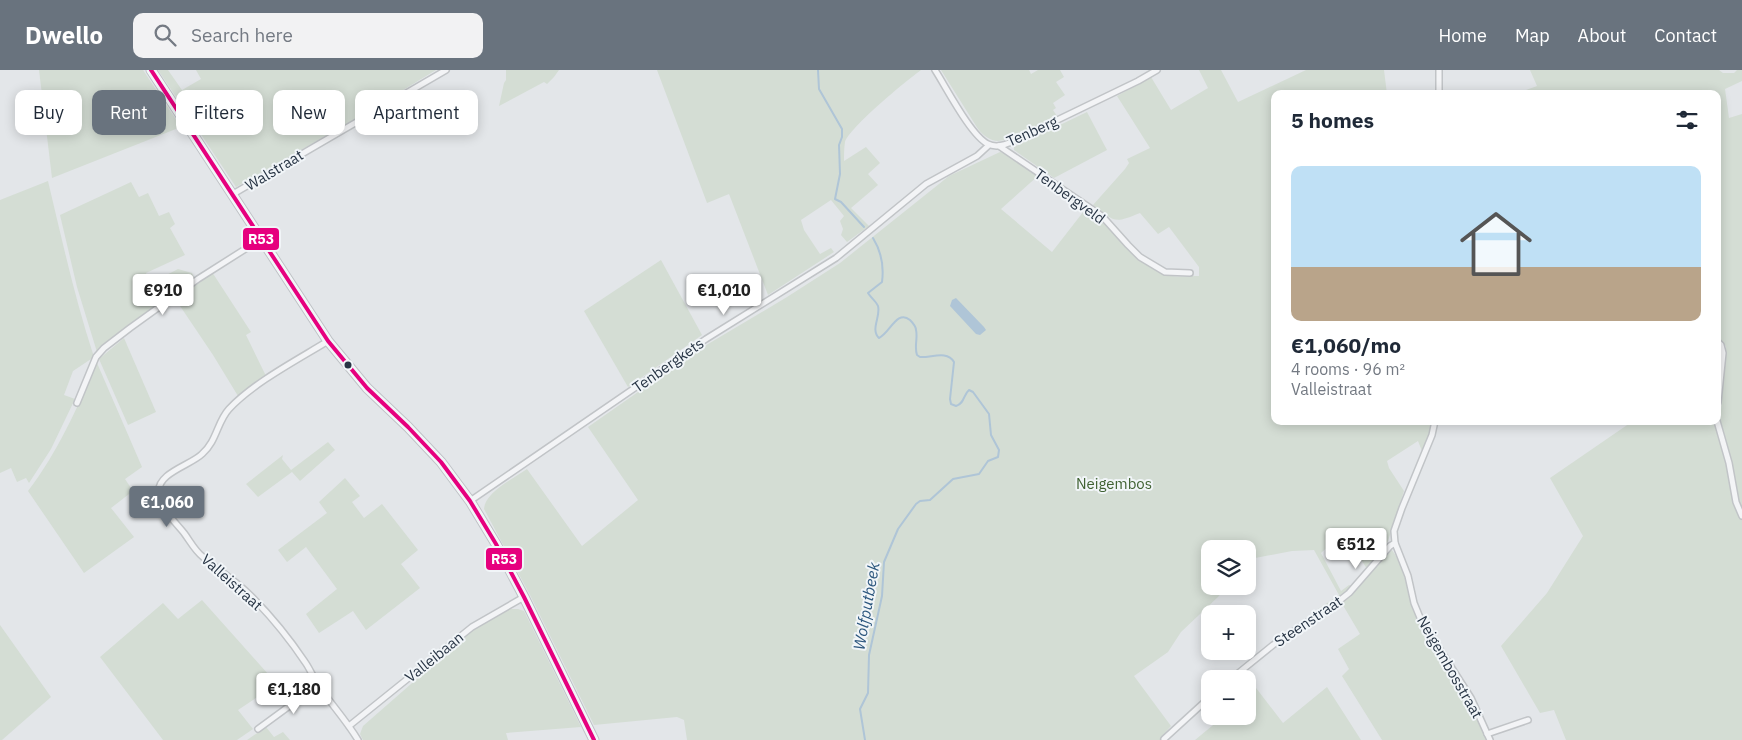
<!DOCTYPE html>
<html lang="en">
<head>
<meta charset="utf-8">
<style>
  :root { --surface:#fff; --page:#f2f2f3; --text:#1f2937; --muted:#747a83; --line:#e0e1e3; --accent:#69737e }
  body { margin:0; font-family:"IBM Plex Sans",sans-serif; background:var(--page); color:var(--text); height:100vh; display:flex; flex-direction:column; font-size:19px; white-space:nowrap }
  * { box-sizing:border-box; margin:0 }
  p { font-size:16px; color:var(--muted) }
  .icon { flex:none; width:28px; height:28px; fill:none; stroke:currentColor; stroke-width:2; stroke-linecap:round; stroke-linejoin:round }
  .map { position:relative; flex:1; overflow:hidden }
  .side { position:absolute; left:1271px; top:20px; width:450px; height:335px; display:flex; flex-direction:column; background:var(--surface); border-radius:10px; box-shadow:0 2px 12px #0003 }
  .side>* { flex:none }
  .banner { position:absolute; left:15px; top:20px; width:475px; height:45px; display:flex; gap:10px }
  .buttons { position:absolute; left:1201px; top:470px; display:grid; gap:10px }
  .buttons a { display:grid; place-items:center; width:55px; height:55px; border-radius:10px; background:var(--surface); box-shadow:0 2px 12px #0003; font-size:25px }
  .price { position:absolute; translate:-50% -42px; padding:0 11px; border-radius:5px; background:#fff; color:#222; font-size:16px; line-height:32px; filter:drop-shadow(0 1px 2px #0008) }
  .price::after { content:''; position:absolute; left:50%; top:30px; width:15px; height:11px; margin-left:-8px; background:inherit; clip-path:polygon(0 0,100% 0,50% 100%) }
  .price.current { background:var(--accent); color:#fff }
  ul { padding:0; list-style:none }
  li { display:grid; align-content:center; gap:10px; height:265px; padding:0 20px }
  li+li { border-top:1px solid var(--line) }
  li span { display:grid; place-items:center; height:155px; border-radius:10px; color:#555 }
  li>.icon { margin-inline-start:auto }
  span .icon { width:90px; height:90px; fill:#fffc; stroke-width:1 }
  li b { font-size:21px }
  h2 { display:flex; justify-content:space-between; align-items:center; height:60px; padding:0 20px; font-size:21px }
  .pill { padding:0 18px; border-radius:10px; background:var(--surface); box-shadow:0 2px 12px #0003; font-size:18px; line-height:45px }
  .pill.current { background:var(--accent); color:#fff }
  header { display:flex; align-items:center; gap:30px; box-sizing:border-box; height:70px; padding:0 25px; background:var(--accent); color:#fff }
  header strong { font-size:24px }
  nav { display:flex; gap:28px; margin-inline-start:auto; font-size:18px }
  .search { width:350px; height:45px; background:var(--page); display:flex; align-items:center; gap:12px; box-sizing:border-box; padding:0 18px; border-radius:10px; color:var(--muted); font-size:19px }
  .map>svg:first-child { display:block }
  .green { fill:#d4ddd4 }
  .water { fill:#afc5d7 }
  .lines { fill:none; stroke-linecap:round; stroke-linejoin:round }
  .stream { stroke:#afc5d7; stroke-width:2 }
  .minor-casing { stroke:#c1c4c7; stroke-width:8 }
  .primary-casing { stroke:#bfc3c7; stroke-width:11 }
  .minor { stroke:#f3f4f6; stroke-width:5 }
  .primary { stroke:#f7f7f7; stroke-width:9 }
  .bus-1-casing { stroke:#f1f5f8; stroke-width:8 }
  .bus-1 { stroke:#e6007e; stroke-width:4 }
  .bus-dot { fill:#283545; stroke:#f1f5f8; stroke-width:2 }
  .labels { text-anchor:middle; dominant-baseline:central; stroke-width:4; stroke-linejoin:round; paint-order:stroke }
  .street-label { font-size:15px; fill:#283545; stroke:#f1f5f8 }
  .park-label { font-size:15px; fill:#406233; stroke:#f1f5f8 }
  .water-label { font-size:16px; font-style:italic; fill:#2d577e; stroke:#f1f5f8 }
  .line-badge { stroke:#f1f5f8; stroke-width:2 }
  .badge-label { font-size:14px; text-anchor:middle; font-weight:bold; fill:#fff }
</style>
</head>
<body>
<header>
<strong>Dwello</strong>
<div class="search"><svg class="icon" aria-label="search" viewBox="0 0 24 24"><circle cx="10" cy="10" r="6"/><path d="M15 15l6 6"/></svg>Search here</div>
<nav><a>Home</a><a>Map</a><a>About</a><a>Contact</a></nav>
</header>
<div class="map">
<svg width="1742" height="670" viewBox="0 0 1742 670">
  <rect width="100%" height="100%" fill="#e3e6e9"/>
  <g class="green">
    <polygon points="39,0 143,0 181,57 52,108"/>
    <polygon points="158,0 168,0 182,20 201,9 196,0 436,0 362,45 236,117"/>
    <polygon points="506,0 559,0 554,7 547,14 544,12 499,36 504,13 506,10"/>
    <path d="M657,0H921C906,11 850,57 845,72C844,78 844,85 844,91L866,77L880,93L868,104L878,115L851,138L869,156L847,172L841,165L843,159L840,151L844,146L831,130L801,150L804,160L820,184L831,178L834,182L768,225L729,124L707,133Z"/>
    <path d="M941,0H1029L1031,4L1038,0H1060L1064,7L1056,12L1065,25L1053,33L1056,38L1053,40L1057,46C1044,52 1011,71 998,71C990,71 983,65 978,59Z"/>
    <path d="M1199,0H1221L1238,32L1306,0H1384L1387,24H1275V351H1432L1430,364L1422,381L1418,371L1387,391L1389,398L1404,421L1388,471L1367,499L1344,462L1321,483L1341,521L1349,515L1352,516L1338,529L1320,542L1318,539L1339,525L1314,480L1292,481L1250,489L1248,492V479H1210V516H1227L1218,527L1181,562L1168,582L1134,606L1171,656L1161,667L1162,670H687L684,650L677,647L594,655L530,525L484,439C485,422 513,409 527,399L582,476L638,430L588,357L698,280L787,227L840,193L949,106L1000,82L1007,84L1039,105L1001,139L1052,182L1087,137C1112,159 1133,192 1164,204C1174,208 1188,206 1199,206V197L1169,157L1158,164L1140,143C1113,154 1116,152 1093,135L1125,99L1129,93L1127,89L1150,78L1117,26L1151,7L1171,40L1208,18Z"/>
    <polygon points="1530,0 1719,0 1723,3 1734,3 1737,0 1742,0 1742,11 1725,19 1729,48 1742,44 1742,441 1738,433 1732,395 1720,352 1726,276 1718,271 1718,24 1515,24 1537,16"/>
    <polygon points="1087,42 1107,80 1054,108 1014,80 1014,77"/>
    <path d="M48,111C62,170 75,229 94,287L73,301L64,325L75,329L51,379L29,413L26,408L17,412L11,398L0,403V130Z"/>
    <polygon points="131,112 139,127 148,123 159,146 169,142 175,154 170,158 185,185 146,203 151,213 178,199 192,203 195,210 107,272 97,282 77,217 60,145"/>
    <polygon points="661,190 702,265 628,317 584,241"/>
    <polygon points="212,202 251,262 246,265 266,306 238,326 213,285 174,227"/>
    <polygon points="124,268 156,342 128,355 99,289"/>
    <path d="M97,293L142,397L125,409L133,421L111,438L134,467L84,503L28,421C58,382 77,338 97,293Z"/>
    <polygon points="1633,351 1716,351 1728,395 1733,430 1742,451 1742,670 1566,670 1554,640 1540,643 1501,576 1547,523 1583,466 1550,408"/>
    <polygon points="328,372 335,380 300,411 292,402 258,427 246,414 283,385 282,389 291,400"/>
    <polygon points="345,408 360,426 352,432 364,448 382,434 418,480 401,494 420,518 366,560 353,541 319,563 306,544 337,519 306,477 287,492 278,480 327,443 319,432"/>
    <path d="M1392,480C1408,503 1407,529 1419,552C1431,575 1449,595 1462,617C1471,634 1479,652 1486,670H1382L1342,606L1349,599L1338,579L1360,564L1341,532L1350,525L1388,481Z"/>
    <polygon points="202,530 277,614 238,640 253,659 237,670 163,670 100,587 163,533 178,549"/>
    <polygon points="509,539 518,539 524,541 581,657 506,663 508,670 363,670 360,664 363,656 475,558"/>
    <polygon points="0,555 51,627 2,670 0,670"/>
    <polygon points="1243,601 1283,653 1327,617 1361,670 1195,670 1224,646 1248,646 1248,609 1234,609"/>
    <polygon points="266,657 274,667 283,662 290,670 247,670"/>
  </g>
  <polygon class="water" points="956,228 984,257 986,260 980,265 976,264 950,236 952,230"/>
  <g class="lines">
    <g class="stream">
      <polyline points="818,0 819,19 842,59 842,67 839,75 840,104 835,129 841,132 864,157"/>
      <path d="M865,670L860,639L868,623L869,585L882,526L884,492L898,459L916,434L920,431L930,430L953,409L979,404L988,391L998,387L999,380L991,365L989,344L973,322L969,320C963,325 965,333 956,336L951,334L950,329L954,292C947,280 931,288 920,287L917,285C914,277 918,268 916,260C916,256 913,253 910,250C897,239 890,263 879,268C870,259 881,247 878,236C876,231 871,228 868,223L882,212C884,197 881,181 873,168"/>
    </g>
    <g class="minor-casing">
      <g id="minor">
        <path d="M935,0C946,17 971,66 988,74C998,79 1009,73 1018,69L1138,11L1157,0"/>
        <polyline points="1439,0 1439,24"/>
        <polyline points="999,76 1102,146 1128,175 1140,187 1165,202 1190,203"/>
        <polyline points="233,124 446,0"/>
        <path d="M328,271C297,290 253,313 229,339C217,352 217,371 202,384C191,395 157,403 159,422C159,437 175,452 184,463C190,471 195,481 203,487C218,500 235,510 250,525C270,545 289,568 305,592C310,599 313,607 318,615C331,634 346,650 358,670"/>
        <polyline points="1718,272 1721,275 1723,283 1718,332"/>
        <polyline points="77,333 96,287 104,278 130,258 198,209 261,169"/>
        <polyline points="1717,351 1729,393 1736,432 1742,446"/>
        <polyline points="470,431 706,269 836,188 926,114 977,86 989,75"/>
        <polyline points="1395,473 1408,506 1414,533 1421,550 1471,628 1490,670"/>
        <polyline points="1231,609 1273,575 1339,531 1349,523 1390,476 1395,473 1394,461 1402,438 1432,365 1435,351"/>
        <polyline points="349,656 472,557 524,527"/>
        <polyline points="258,659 318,615"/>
        <polyline points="1487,664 1528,650"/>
        <polyline points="1164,669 1210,627"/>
      </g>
    </g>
    <g class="primary-casing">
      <polyline id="primary" points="151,0 328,271 367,318 408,357 441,392 470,431 496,474 524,527 594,670"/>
    </g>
    <use href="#minor" class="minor"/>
    <use href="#primary" class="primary"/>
    <g class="bus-1-casing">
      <polyline id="bus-1" points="151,0 328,271 367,318 408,357 441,392 470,431 496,474 524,527 594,670"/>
    </g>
    <use href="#bus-1" class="bus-1"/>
  </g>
  <circle class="bus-dot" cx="348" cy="295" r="4.5"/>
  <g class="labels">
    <g class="street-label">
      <text transform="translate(1032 61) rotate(-24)">Tenberg</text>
      <text transform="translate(274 100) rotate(-31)">Walstraat</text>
      <text transform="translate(1070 126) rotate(36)">Tenbergveld</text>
      <text transform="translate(668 295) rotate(-35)">Tenbergkets</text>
      <text transform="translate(232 512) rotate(42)">Valleistraat</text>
      <text transform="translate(1308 551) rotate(-34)">Steenstraat</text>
      <text transform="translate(434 587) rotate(-39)">Valleibaan</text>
      <text transform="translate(1450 597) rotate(60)">Neigembosstraat</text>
    </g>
    <g class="park-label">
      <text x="1114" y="413">Neigembos</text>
    </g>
    <g class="water-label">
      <text transform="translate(866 536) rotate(-80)">Wolfputbeek</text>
    </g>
  </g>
  <g class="line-badge">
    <rect x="242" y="157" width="38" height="24" rx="5" fill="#e6007e"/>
    <rect x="485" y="477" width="38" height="24" rx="5" fill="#e6007e"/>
  </g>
  <g class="badge-label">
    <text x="261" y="174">R53</text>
    <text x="504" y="494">R53</text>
  </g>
</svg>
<div class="buttons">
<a><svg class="icon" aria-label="layers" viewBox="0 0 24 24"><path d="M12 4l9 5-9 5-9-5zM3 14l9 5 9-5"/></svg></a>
<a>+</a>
<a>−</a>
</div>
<b class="price" style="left:163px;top:246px">€910</b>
<b class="price" style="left:724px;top:246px">€1,010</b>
<b class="price current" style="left:167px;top:458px">€1,060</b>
<b class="price" style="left:1356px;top:500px">€512</b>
<b class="price" style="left:294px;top:645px">€1,180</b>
<div class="banner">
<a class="pill">Buy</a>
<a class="pill current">Rent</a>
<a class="pill">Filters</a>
<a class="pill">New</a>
<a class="pill">Apartment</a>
</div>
<section class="side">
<h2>5 homes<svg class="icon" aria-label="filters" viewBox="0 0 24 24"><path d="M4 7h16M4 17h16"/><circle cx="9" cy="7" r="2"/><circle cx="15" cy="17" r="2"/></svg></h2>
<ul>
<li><span style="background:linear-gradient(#bfe0f5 65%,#b9a48a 0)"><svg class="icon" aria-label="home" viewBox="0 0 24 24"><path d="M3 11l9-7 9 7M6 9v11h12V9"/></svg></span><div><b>€1,060/mo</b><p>4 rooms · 96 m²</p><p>Valleistraat</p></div></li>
</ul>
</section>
</div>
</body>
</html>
